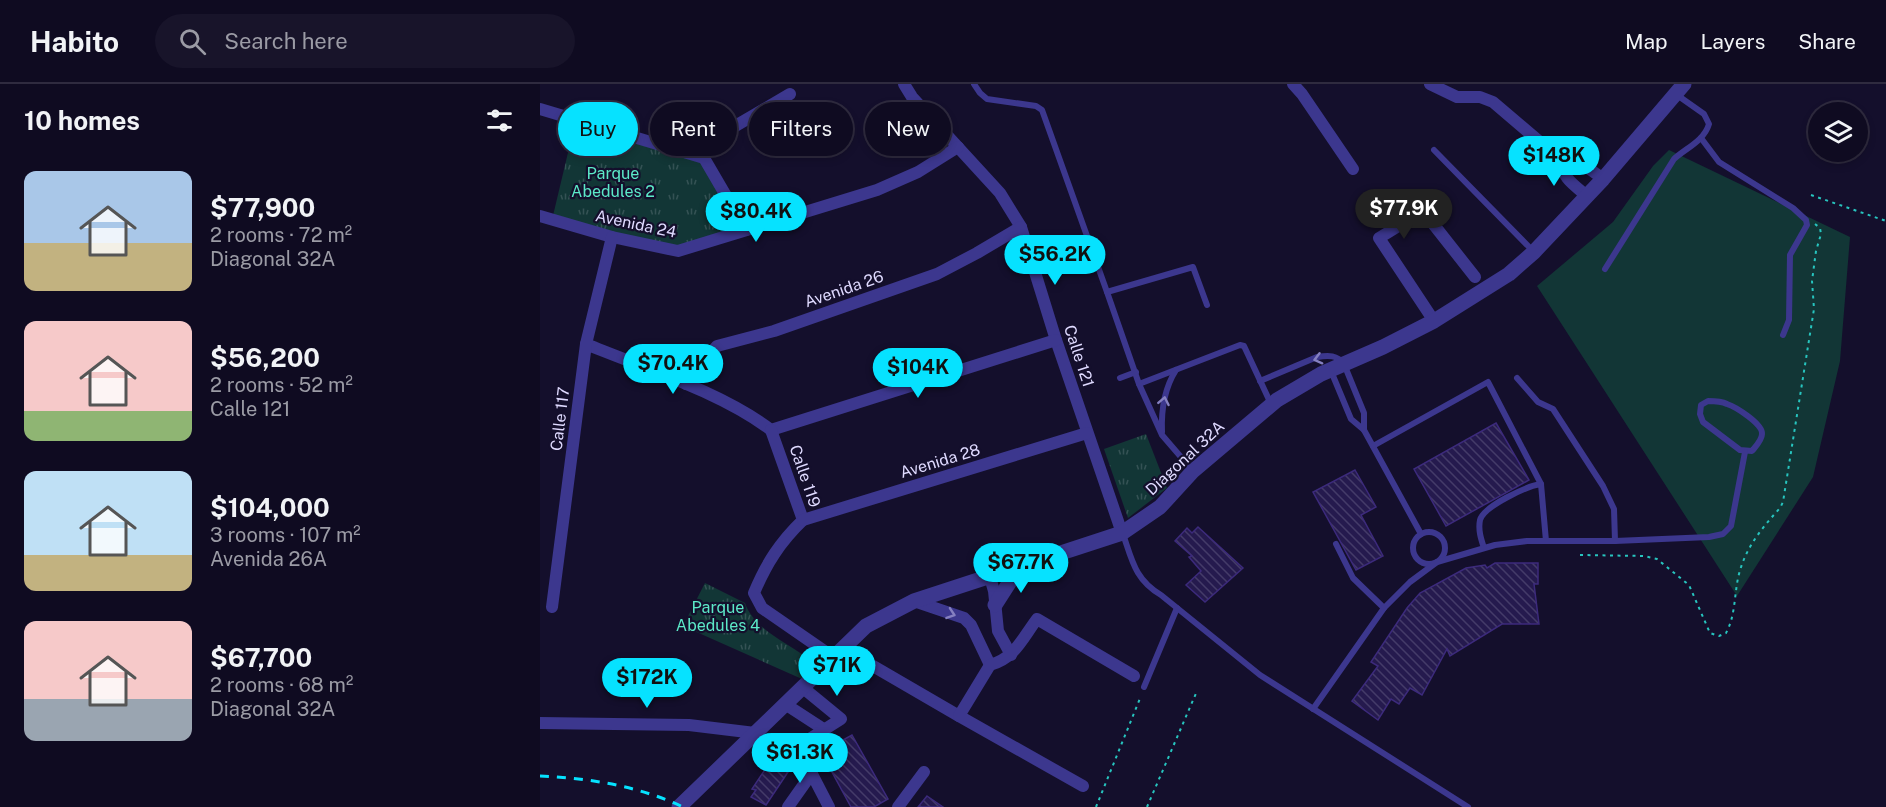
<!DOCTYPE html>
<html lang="en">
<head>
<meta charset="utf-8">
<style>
  :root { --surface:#0f0b21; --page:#18142a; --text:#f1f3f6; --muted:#9b9ba5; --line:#2f2b3f; --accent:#06e2ff }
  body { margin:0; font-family:"Public Sans",sans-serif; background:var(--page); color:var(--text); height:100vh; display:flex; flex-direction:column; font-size:22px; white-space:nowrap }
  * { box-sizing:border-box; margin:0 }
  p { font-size:20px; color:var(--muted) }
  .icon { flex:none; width:33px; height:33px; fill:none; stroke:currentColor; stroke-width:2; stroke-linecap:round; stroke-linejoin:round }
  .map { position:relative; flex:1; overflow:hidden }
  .sheet { display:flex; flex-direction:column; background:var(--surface); width:540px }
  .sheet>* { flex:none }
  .banner { position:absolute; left:18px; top:18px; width:570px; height:54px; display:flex; gap:12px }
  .buttons { position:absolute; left:1268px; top:18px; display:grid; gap:12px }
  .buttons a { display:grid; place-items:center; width:60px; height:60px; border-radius:50%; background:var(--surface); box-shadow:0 3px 9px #0003,0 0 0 2px var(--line); font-size:30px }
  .price { position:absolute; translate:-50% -51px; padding:0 14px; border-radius:21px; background:var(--accent); color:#111; font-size:20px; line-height:39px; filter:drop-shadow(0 2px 3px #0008) }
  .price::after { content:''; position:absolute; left:50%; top:36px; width:18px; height:14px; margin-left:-9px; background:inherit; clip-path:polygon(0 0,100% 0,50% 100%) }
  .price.active { background:#222; color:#fff }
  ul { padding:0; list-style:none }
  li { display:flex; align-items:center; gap:18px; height:150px; padding:0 24px }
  li span { display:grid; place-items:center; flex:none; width:168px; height:120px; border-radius:12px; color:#555 }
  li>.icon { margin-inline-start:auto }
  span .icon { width:72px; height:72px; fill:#fffc; stroke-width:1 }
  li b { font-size:26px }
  h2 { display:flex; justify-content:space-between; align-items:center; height:72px; padding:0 24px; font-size:26px }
  .chip { padding:0 21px; border-radius:27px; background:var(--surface); box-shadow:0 3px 9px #0003,0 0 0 2px var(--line); font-size:21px; line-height:54px }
  .chip.active { background:var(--accent); color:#111 }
  header { display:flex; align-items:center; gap:36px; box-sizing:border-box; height:84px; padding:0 30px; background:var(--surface); border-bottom:2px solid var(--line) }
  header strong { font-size:28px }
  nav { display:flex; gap:33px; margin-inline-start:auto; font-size:21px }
  .search { width:420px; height:54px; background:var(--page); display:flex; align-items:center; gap:15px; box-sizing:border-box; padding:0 21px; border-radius:33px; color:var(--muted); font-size:22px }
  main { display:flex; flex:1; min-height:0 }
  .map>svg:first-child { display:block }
  .grass { fill:#123636 }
  .park { fill:url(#park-tufts) }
  .building { fill:url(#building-back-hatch); stroke:#3c2a7c; stroke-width:1.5 }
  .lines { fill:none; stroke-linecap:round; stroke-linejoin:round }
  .path { stroke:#27c5bf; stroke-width:2; stroke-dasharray:3 4.5; stroke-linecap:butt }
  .service { stroke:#3c378e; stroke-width:6 }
  .minor { stroke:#3c378e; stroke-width:12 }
  .tertiary { stroke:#3c378e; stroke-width:15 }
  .rail { stroke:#06e2ff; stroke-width:3; stroke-dasharray:9 8; stroke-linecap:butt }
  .oneway { stroke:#8580c1 }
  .labels { text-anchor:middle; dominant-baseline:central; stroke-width:4.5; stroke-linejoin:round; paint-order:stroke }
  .park-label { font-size:16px; fill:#5ce9c8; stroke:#140f2c }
  .street-label { font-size:16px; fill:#dfdaff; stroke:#140f2c }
</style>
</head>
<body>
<header>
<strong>Habito</strong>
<div class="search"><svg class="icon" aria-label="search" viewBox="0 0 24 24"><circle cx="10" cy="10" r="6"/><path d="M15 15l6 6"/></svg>Search here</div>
<nav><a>Map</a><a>Layers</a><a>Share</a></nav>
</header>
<main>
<section class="sheet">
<h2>10 homes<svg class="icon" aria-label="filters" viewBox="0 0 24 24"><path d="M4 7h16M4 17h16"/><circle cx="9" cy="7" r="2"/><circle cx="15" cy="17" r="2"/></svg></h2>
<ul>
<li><span style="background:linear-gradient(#a9c7e8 60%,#c2b280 0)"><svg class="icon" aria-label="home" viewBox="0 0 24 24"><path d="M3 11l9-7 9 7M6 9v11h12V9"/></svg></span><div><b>$77,900</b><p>2 rooms · 72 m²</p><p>Diagonal 32A</p></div></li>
<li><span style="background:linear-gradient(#f6c9c9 75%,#8fb573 0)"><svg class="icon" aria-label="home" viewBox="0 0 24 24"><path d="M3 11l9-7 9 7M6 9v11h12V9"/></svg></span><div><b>$56,200</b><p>2 rooms · 52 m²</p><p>Calle 121</p></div></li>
<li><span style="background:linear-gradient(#bfe0f5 70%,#c2b280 0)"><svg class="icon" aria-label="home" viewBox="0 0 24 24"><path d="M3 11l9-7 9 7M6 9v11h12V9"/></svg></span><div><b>$104,000</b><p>3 rooms · 107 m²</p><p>Avenida 26A</p></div></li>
<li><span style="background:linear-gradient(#f6c9c9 65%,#9aa5b1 0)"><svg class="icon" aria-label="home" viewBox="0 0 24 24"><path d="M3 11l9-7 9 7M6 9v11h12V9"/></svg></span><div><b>$67,700</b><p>2 rooms · 68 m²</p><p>Diagonal 32A</p></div></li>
</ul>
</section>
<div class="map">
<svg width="1346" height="723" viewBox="0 0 1346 723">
  <defs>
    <pattern id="park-tufts" width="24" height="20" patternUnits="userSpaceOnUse" patternTransform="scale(1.5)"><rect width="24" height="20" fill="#123636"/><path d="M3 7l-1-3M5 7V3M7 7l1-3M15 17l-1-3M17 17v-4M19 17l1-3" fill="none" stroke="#345254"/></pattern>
    <pattern id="building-back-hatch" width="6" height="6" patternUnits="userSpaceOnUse" patternTransform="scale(1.5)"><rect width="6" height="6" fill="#251a4e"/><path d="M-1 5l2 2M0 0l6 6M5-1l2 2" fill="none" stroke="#443b69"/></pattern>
  </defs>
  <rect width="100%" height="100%" fill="#140f2c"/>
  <polygon class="grass" points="1129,66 1310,153 1300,277 1273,393 1197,512 997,202 1073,138 1113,82"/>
  <g class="park">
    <polygon points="36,35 164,74 206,146 138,167 12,136"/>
    <polygon points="606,350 627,404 588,434 564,365"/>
    <path d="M165,499L205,519C214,546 249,559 270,576L271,584L262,595L143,542Z"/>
  </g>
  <g class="building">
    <polygon points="956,339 989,396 906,442 874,385"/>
    <polygon points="815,386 836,423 821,431 843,472 816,486 773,408"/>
    <polygon points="658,443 703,484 665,518 646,501 661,487 649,473 652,472 635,457 647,444 652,449"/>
    <polygon points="955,479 998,479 998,500 994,500 999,540 962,540 910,572 907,565 882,611 870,604 859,620 851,615 838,636 812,617 838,582 831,578 867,524 880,509 926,484 945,481 947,484"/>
    <polygon points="312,651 348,715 334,723 311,723 281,668"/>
    <polygon points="232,675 237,680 250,685 226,721 211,713 216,706 212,705"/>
    <polygon points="387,712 403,723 378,723"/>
  </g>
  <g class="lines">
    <g class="path">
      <polyline points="1271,111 1346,137"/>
      <path d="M1040,471L1104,472L1117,475L1149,501L1170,549L1179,552L1186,549C1196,531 1194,509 1199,490C1206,463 1222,444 1240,424L1243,418L1274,225L1272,197L1276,167L1281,150L1280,144L1275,140"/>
      <polyline points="556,723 601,612"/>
      <polyline points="607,723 657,607"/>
    </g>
    <g class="service">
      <polyline points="434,0 440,9 447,15 496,22 502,26 567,208"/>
      <polyline points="1161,54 1179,78 1253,124 1266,136 1267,141 1250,171 1249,236 1243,251"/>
      <polyline points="894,66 994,168"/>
      <path d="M1065,185L1134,75C1146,64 1164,57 1169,40L1164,30L1137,11"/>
      <polyline points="791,287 811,335 824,346 881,450"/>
      <polyline points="580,294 596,288"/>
      <polyline points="977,294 998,318 1013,325 1063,402 1074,425 1075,457"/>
      <path d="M720,297L777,273C789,271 797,271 804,280L824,329V346"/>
      <polyline points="599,300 700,261 704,262 731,320"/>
      <path d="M1168,317C1175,317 1181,317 1187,320C1196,323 1223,340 1222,350C1222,356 1216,362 1212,367L1200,366L1163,338L1160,330L1161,321Z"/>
      <path d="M622,348C621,325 624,305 636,286"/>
      <polyline points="833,362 948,298 1001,400"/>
      <polyline points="653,387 622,351 599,300 567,208 653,183 667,221"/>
      <circle cx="889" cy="464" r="16"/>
      <path d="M583,450C592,476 595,496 621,511L720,591L928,723"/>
      <polyline points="796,460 813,494 844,524"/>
      <path d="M944,464C941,455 938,446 940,436C944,422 987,402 1001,400L1006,457"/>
      <polyline points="604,603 637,524"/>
      <polyline points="773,625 844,524 870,498 897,478 955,461 987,457 1075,457 1169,453 1183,450 1191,442 1205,368"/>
    </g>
    <g class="minor">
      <polyline points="364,0 372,13 460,109 481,143 516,256 582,449"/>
      <polyline points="753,0 762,10 813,85"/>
      <path d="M890,0L917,13H940L953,18L1020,75C1038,76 1049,84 1063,95"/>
      <polyline points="0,25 164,74 206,146"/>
      <polyline points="149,69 250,10"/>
      <path d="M1020,75C1021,93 1034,101 1047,112"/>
      <polyline points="0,132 72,153 138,167 337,106 378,88 418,63"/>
      <polyline points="894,237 839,154 883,127 935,193"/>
      <path d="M46,260C104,284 181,308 231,346"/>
      <polyline points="146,300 157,285 177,262 234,247 397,190 437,169 481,143"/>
      <polyline points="231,346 516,256"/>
      <path d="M231,346L263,436C240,458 226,480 214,509L222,524L293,573"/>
      <polyline points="263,436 547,349"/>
      <polyline points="450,493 454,507 458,547 471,571"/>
      <polyline points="374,517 424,534 431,541 450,581"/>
      <polyline points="12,523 46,260 72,153"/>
      <polyline points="333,582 419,632"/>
      <polyline points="245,620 285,646"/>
      <polyline points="0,639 149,641 215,649"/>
      <polyline points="258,663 289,723"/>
      <polyline points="241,673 301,635 262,603"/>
      <path d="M543,702L419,632L450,581C475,574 482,555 497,535L594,592"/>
      <polyline points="248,723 272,689"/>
      <polyline points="358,723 384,688"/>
    </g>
    <g class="tertiary">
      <polyline points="455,521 471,496 483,483"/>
      <polyline points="139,723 326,542 374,517 582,449 620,423 653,387 737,316 781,290 843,263 894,237 969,190 994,168 1063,95 1144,0"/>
    </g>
    <path class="rail" d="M0,692C48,694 99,702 143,723"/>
  </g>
  <defs><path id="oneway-chevron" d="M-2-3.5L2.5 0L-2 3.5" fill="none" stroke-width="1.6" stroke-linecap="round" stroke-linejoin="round" transform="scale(1.5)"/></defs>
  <g class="oneway">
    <use href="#oneway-chevron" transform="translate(778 275) rotate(165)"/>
    <use href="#oneway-chevron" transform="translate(624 317) rotate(-79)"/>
    <use href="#oneway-chevron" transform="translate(411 530) rotate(19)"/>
  </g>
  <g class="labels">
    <g class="park-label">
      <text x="73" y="89">Parque<tspan x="73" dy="18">Abedules 2</tspan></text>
      <text x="178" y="523">Parque<tspan x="178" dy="18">Abedules 4</tspan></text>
    </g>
    <g class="street-label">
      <text transform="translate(96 140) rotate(12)">Avenida 24</text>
      <text transform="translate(304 205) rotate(-19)">Avenida 26</text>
      <text transform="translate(539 272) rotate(72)">Calle 121</text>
      <text transform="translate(20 335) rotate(-83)">Calle 117</text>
      <text transform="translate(645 374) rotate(-43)">Diagonal 32A</text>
      <text transform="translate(400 377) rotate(-17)">Avenida 28</text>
      <text transform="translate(265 392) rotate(71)">Calle 119</text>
    </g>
  </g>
</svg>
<div class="buttons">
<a><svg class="icon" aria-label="layers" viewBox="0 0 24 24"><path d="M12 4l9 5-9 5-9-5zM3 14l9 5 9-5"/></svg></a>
</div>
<b class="price" style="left:1014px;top:103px">$148K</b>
<b class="price active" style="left:864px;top:156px">$77.9K</b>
<b class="price" style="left:216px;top:159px">$80.4K</b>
<b class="price" style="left:515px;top:202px">$56.2K</b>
<b class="price" style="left:133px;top:311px">$70.4K</b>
<b class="price" style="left:378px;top:315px">$104K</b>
<b class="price" style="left:481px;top:510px">$67.7K</b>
<b class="price" style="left:297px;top:613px">$71K</b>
<b class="price" style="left:107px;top:625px">$172K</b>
<b class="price" style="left:260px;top:700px">$61.3K</b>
<div class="banner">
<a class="chip active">Buy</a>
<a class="chip">Rent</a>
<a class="chip">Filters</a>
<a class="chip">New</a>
</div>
</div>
</main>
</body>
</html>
